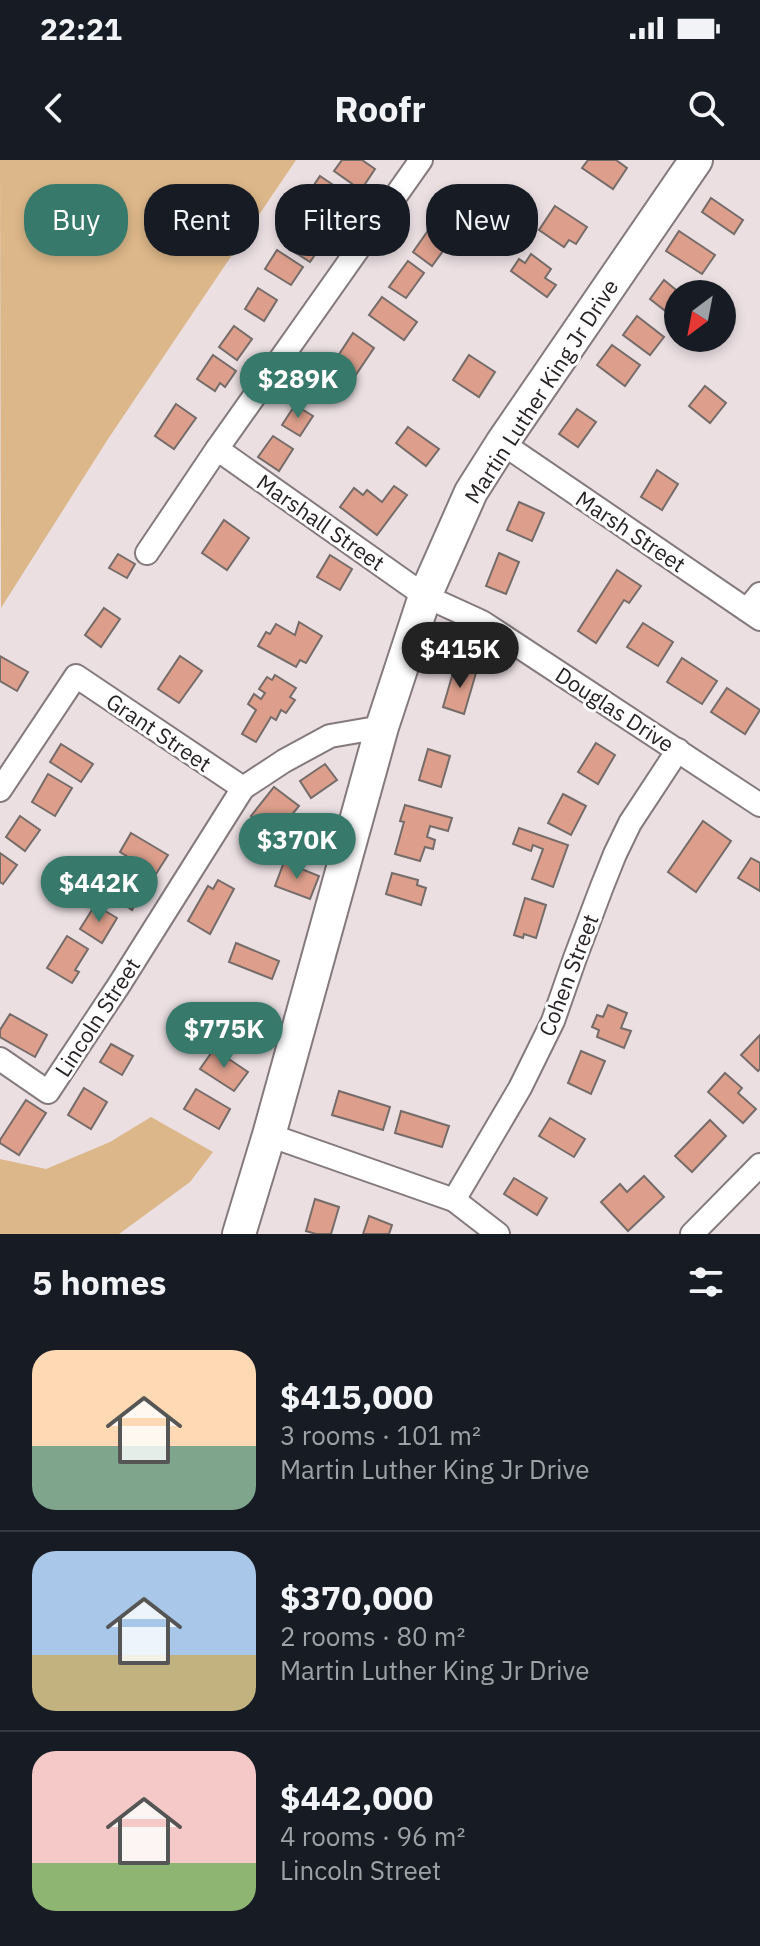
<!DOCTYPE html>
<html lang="en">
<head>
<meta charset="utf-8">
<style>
  :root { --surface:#171b24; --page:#20242c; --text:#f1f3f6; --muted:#9ea1a6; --line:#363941; --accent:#37796a }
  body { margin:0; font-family:"IBM Plex Sans",sans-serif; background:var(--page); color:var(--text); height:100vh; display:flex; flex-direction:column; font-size:30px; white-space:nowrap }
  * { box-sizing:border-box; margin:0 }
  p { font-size:26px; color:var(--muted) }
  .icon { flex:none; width:44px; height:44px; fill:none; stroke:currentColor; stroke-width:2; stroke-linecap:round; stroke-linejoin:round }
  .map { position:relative; height:1074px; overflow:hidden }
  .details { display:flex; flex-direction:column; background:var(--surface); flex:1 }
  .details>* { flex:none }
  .guide { position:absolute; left:24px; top:24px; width:712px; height:72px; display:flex; gap:16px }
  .needle { width:52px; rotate:212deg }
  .fabs { position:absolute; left:664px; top:120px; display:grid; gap:16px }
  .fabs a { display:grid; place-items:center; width:72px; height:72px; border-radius:50%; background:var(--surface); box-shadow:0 4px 12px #0003; font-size:40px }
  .price { position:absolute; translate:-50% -68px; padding:0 18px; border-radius:28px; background:var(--accent); color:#fff; font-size:26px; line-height:52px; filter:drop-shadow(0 2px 4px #0008) }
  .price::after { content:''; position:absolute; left:50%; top:48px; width:24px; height:18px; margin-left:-12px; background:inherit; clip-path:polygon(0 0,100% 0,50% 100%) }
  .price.active { background:#222; color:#fff }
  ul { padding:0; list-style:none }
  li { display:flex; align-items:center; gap:24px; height:200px; padding:0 32px }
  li+li { border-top:2px solid var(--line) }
  li span { display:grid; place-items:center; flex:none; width:224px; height:160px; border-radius:24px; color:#555 }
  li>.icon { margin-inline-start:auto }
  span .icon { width:96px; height:96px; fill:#fffc; stroke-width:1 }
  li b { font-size:34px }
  h2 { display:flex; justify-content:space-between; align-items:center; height:96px; padding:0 32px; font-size:34px }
  .tag { padding:0 28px; border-radius:32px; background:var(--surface); box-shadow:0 4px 12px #0003; font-size:28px; line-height:72px }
  .tag.active { background:var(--accent); color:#fff }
  .status { display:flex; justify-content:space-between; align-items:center; height:56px; padding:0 40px; background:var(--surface); direction:ltr }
  .status svg { height:22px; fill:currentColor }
  header { display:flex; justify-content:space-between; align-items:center; height:104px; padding:0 32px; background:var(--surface); font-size:36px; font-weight:700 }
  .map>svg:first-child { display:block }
  .green { fill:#dcb789 }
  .building { fill:#dd9f8c; stroke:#756c69; stroke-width:2 }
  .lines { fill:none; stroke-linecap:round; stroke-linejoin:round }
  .street-casing { stroke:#847a7d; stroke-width:26 }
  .secondary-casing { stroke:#847a7d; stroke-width:36 }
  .street { stroke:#fff; stroke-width:22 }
  .secondary { stroke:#fff; stroke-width:32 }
  .labels { text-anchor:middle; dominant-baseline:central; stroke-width:6; stroke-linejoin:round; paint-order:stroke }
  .street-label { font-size:22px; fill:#272324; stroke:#fff }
</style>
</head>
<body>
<div class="status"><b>22:21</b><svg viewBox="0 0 49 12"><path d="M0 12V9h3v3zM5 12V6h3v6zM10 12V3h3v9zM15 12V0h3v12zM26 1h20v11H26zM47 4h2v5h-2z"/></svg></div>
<header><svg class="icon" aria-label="back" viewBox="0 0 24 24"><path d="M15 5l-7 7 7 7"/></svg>Roofr<svg class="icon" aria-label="search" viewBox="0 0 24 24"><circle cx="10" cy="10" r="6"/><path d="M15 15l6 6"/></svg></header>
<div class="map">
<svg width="760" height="1074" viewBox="0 0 760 1074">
  <rect width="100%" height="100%" fill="#ebdfe2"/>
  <g class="green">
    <polygon points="0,0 296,0 108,279 1,448"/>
    <polygon points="151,957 213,992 190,1022 119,1074 0,1074 0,999 46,1009 110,982"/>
  </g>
  <g class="building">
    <polygon points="342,0 362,0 375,9 361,30 334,11"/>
    <polygon points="588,0 616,0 627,8 613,29 582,8"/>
    <polygon points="320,16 351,37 333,64 317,53 323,44 308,34"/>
    <polygon points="453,29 473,41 456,70 436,59"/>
    <polygon points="711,38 743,60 734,74 702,52"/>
    <polygon points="555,46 587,67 576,84 569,80 564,87 539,70"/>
    <polygon points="297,50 330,73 310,102 285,86 292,75 284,70"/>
    <polygon points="432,65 452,79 432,106 413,92"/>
    <polygon points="679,71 715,95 702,114 666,91"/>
    <polygon points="277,90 303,107 291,125 265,109"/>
    <polygon points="531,94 551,109 545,118 556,125 547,137 511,111 519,99 525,103"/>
    <polygon points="408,101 424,113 406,138 389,127"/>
    <polygon points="664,120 681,134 678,134 678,161 650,139"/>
    <polygon points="258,128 277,140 264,161 245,149"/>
    <polygon points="382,137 417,162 404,180 369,155"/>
    <polygon points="637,156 664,177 650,195 623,175"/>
    <polygon points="234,166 252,179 237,200 219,187"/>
    <polygon points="353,173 374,188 355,216 334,202"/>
    <polygon points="612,185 640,205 625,226 597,205"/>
    <polygon points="213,195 236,211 225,227 220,223 215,231 197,219"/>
    <polygon points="469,195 495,212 479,237 453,220"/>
    <polygon points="705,226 726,243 710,263 689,246"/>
    <polygon points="176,244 196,258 174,289 155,276"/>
    <polygon points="295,245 313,256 300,276 282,265"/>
    <polygon points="577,249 596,262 578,287 559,274"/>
    <polygon points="408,267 439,289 426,306 396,283"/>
    <polygon points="273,276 293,289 279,311 258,297"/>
    <polygon points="657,310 678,324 662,350 641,337"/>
    <polygon points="394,326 407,335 377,375 340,347 354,328 363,335 367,330 382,342"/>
    <polygon points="519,342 544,353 532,381 507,370"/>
    <polygon points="224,360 249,378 227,410 202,393"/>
    <polygon points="499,393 519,402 506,434 486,426"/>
    <polygon points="118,394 135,404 127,418 109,408"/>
    <polygon points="330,395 352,409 340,430 317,417"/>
    <polygon points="617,410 641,426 629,443 624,440 596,483 578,471"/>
    <polygon points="104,448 120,459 101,487 85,475"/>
    <polygon points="299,462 322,476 306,503 300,500 296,507 258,486 266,472 270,474 276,464 295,475"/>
    <polygon points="643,463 673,482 658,506 627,487"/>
    <polygon points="0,496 28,512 17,531 0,521"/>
    <polygon points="180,496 202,511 179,543 158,529"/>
    <polygon points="682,498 717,521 702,544 667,522"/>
    <polygon points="455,506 476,513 464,554 443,547"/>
    <polygon points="275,515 296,528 290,537 295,540 286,553 281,550 276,560 271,557 256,582 242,574 256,550 248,544 254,534 261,539 265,533 259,529 267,517 272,520"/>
    <polygon points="727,528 760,550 745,574 711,552"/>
    <polygon points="596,583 615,595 598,624 578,612"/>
    <polygon points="61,584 93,604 81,622 50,602"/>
    <polygon points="428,589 450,596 441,627 419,620"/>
    <polygon points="325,604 337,620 311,638 300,621"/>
    <polygon points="48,614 72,628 55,656 32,642"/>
    <polygon points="274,627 299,646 290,657 301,665 286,684 251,656"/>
    <polygon points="563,634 586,646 571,675 548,663"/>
    <polygon points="405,645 452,658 448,671 430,666 427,677 435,680 433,689 425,687 420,701 395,694 404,662 400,661"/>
    <polygon points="20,656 40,670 25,691 6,677"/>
    <polygon points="703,661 731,681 696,732 668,712"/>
    <polygon points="519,668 568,685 553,727 532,719 543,689 533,685 531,691 513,684"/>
    <polygon points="131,673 168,695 156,714 120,692"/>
    <polygon points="0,693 17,705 3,724 0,722"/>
    <polygon points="751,698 760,703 760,731 738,718"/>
    <polygon points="284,702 319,716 310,739 275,726"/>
    <polygon points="111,705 147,725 132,750 99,727"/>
    <polygon points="392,713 418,720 417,725 426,728 421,745 386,734"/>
    <polygon points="218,720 234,729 210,774 188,761 208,726 213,729"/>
    <polygon points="525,738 546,745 536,778 524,774 523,778 514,775"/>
    <polygon points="95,745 117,758 102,783 80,769"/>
    <polygon points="67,776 88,789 75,810 79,812 72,823 47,808"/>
    <polygon points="236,783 279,801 272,819 229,802"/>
    <polygon points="608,845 627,853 621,868 631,871 624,888 597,877 599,870 592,867 597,855 603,857"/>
    <polygon points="219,849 259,870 251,887 211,866"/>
    <polygon points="10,854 47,875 35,897 0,877 0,870"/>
    <polygon points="760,875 760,909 758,911 741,895"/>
    <polygon points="111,884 133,896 122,915 100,902"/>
    <polygon points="214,889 248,912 234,931 200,909"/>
    <polygon points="581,891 605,901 591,934 568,923"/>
    <polygon points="725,913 742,928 738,933 756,949 743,963 708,932"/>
    <polygon points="84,928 107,942 91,969 68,955"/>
    <polygon points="196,929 230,949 219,969 184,949"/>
    <polygon points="339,931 390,947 383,970 332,955"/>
    <polygon points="26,940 46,953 19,995 0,983 0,980"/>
    <polygon points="401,951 449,966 442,987 395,973"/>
    <polygon points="550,958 585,979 574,997 539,976"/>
    <polygon points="710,960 726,976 692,1012 675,996"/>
    <polygon points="644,1016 664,1037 628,1071 601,1042 620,1024 627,1032"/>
    <polygon points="514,1018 547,1038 537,1055 504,1034"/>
    <polygon points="315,1039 339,1047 331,1074 316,1074 306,1071"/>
    <polygon points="369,1056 392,1065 389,1074 363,1074"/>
  </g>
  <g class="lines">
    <g class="street-casing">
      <g id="street">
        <polyline points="502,283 760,459"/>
        <polyline points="217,289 425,436 482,462 760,645"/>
        <polyline points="147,393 217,289 421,0"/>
        <polyline points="747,450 760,434"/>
        <polyline points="0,630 76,516 243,628"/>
        <polyline points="0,899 48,932 119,825 243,628 284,601 330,576 382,567"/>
        <polyline points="269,975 454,1040 498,1074"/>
        <polyline points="454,1040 520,928 553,861 575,798 601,729 615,694 630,663 678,590"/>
        <polyline points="692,1074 760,1005"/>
      </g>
    </g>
    <g class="secondary-casing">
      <polyline id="secondary" points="239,1074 269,975 382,567 425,436 471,332 502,283 696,0"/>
    </g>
    <use href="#street" class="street"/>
    <use href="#secondary" class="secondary"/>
  </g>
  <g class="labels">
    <g class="street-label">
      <text transform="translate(541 231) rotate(-57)">Martin Luther King Jr Drive</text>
      <text transform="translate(321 362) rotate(35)">Marshall Street</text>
      <text transform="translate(631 371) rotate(34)">Marsh Street</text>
      <text transform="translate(615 549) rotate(33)">Douglas Drive</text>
      <text transform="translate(159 572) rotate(34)">Grant Street</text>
      <text transform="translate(568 815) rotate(-69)">Cohen Street</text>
      <text transform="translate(97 857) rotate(-57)">Lincoln Street</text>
    </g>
  </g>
</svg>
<div class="fabs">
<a><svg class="needle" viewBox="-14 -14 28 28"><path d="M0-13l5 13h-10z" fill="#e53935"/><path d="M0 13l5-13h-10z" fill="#9ea1a6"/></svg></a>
</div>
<b class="price" style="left:298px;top:260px">$289K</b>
<b class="price active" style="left:460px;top:530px">$415K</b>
<b class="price" style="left:297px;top:721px">$370K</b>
<b class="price" style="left:99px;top:764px">$442K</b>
<b class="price" style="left:224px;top:910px">$775K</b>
<div class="guide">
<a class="tag active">Buy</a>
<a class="tag">Rent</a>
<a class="tag">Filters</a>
<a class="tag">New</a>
</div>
</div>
<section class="details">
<h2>5 homes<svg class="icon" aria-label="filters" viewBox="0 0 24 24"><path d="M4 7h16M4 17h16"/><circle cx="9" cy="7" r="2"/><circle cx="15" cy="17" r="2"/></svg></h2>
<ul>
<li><span style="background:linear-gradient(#ffd9b3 60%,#7fa58c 0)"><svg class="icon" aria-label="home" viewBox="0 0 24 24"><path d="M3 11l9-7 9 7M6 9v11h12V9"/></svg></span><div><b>$415,000</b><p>3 rooms · 101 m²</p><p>Martin Luther King Jr Drive</p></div></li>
<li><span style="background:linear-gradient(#a9c7e8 65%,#c2b280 0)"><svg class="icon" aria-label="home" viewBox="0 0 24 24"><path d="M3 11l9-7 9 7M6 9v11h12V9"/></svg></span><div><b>$370,000</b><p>2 rooms · 80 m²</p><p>Martin Luther King Jr Drive</p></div></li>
<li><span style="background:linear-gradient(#f6c9c9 70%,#8fb573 0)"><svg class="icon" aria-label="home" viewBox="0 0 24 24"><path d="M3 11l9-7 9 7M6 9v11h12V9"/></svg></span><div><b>$442,000</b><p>4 rooms · 96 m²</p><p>Lincoln Street</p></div></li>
</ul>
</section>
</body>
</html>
